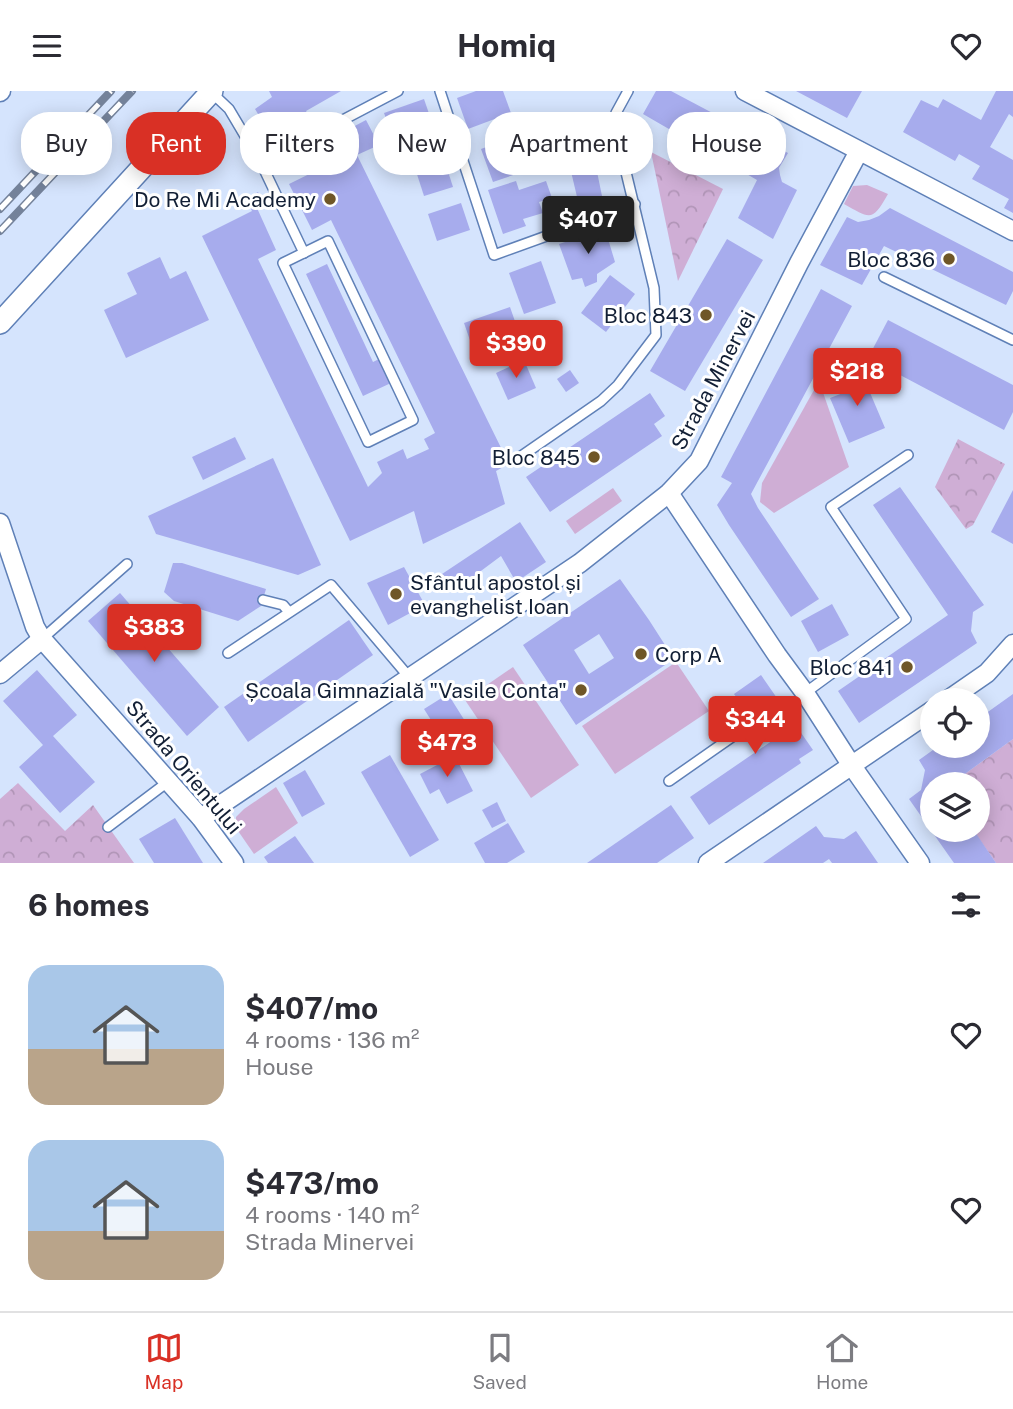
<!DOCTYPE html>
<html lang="en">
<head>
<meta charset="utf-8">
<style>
  :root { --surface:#fff; --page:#f7f7f7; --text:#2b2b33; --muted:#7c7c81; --line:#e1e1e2; --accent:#d93025 }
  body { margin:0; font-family:"Public Sans",sans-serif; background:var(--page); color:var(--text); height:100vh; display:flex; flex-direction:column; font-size:26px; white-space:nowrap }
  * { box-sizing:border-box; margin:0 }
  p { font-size:23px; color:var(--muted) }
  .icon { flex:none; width:38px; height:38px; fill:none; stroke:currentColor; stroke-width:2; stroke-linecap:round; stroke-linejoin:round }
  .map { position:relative; height:772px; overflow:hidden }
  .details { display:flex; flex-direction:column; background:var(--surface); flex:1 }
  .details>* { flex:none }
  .banner { position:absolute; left:21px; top:21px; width:971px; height:63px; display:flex; gap:14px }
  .fabs { position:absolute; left:920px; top:597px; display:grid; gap:14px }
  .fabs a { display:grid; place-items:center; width:70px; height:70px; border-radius:50%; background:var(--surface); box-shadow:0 4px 18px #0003; font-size:35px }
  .price { position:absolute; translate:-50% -60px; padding:0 16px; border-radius:7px; background:var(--accent); color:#fff; font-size:23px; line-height:46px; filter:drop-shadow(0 2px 4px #0008) }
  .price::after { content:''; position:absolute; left:50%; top:42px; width:21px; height:16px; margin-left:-10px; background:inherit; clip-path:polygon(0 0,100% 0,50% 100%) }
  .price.selected { background:#222; color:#fff }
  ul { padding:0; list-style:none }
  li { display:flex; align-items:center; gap:21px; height:175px; padding:0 28px }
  li span { display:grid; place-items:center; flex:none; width:196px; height:140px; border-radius:21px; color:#555 }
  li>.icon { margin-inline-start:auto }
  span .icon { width:84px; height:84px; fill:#fffc; stroke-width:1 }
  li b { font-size:30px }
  h2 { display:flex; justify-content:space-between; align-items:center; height:84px; padding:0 28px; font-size:30px }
  .tag { padding:0 24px; border-radius:28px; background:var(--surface); box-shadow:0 4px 18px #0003; font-size:24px; line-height:63px }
  .tag.selected { background:var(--accent); color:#fff }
  header { display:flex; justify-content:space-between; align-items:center; height:91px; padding:0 28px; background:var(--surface); font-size:32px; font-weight:700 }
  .tab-bar { display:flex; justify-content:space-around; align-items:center; height:98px; border-top:2px solid var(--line); background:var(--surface); font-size:19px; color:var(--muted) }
  .tab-bar a { display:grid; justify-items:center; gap:4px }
  .tab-bar .selected { color:var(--accent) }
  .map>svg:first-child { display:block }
  .grass { fill:#cfaed5 }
  .park { fill:url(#park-crowns) }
  .building { fill:#a7aced; fill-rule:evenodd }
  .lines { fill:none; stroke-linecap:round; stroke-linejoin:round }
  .service-casing { stroke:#5f80b7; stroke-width:12 }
  .minor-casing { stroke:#5f80b7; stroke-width:21 }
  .tertiary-casing { stroke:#5f80b7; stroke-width:24 }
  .service { stroke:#fff; stroke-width:9 }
  .minor { stroke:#fff; stroke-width:18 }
  .tertiary { stroke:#fff; stroke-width:21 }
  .rail-casing { stroke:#74829a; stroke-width:8 }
  .rail { stroke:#fff; stroke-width:5; stroke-dasharray:16; stroke-linecap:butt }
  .poi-dot { fill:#6f5627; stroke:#fff; stroke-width:2.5 }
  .labels { text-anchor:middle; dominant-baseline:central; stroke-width:6; stroke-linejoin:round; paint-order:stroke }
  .poi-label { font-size:21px; fill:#121f35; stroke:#fff; text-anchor:end }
  .street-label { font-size:21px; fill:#121f35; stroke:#fff }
</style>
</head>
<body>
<header><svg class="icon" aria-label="menu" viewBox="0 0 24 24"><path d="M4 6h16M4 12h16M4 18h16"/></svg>Homiq<svg class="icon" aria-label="heart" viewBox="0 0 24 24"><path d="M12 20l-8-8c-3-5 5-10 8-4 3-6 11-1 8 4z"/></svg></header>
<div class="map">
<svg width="1013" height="772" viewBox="0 0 1013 772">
  <defs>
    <pattern id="park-crowns" width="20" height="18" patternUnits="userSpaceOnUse" patternTransform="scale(1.75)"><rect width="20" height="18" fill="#cfaed5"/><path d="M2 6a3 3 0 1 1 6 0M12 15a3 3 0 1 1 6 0" fill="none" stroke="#b195b7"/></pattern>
  </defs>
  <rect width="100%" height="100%" fill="#d5e4fd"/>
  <g class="grass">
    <path d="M867,94L888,103C872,131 871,128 844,113L853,95Z"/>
    <polygon points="819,290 849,376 774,422 760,411 762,392"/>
    <polygon points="613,397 622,410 575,443 566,430"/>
    <polygon points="676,571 709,620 615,683 582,635"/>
    <polygon points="513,576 579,674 531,707 465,609"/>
    <polygon points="276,696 298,732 254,763 236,737 236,726 244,718"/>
  </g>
  <g class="park">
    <polygon points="651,61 723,98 678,190"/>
    <polygon points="958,348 1005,373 973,434 966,438 935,396"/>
    <polygon points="1013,648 1013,772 996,772 973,739 978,738 978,693 951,693"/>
    <polygon points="18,692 65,740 93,714 134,772 0,772 0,708"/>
  </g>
  <g class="building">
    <polygon points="269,0 341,0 306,20 311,29 275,51 255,18 272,6"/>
    <polygon points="476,0 503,0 511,22 468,38 457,7"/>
    <polygon points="656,0 671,0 788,62 779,77 780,84 782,91 797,99 773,148 738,127 757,89 643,23"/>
    <polygon points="796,0 862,0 847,27"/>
    <polygon points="996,0 1013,0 1013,26 1009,23 990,56 1013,69 1013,122 1004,117 1009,108 972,88 980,75 959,63 955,70 903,41 921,9 938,17 943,8 981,29"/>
    <polygon points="424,8 438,49 399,63 384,22"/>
    <polygon points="555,22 567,57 538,67 525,33"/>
    <polygon points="366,29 379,54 357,64 509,373 496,380 505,413 423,453 414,420 350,450 202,145 252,120 246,108 258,101 264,113 257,117 276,159 258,168 368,396 382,382 377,371 403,358 407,368 429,358 424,348 435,342 331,129 312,139 289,93 348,64 336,45"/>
    <polygon points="516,45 528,79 493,91 481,58"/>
    <polygon points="443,65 453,96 424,105 414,74"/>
    <polygon points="594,66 602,105 578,110 569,72"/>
    <polygon points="516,90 519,99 546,90 552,107 539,111 543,122 523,128 526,135 503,143 488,99"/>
    <polygon points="461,112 470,139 437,150 428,123"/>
    <polygon points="890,117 1013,181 1013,200 1006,214 884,155 862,194 820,174 847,126 858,131 869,129 879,125"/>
    <polygon points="605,138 615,171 597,183 597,191 585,196 582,187 572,189 559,153"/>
    <polygon points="727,148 763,169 685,300 650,280"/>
    <polygon points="160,166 170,188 186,180 209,229 126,267 104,219 137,203 127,182"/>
    <polygon points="541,170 556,212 524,223 509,182"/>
    <polygon points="327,173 373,271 379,268 391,292 363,305 306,183"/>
    <polygon points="610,184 635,203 606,241 581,222"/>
    <polygon points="821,198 852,215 751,403 758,417 819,508 791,526 729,434 717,414 732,392 721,386"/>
    <polygon points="510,216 518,239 522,237 529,257 502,266 497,251 473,258 464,232"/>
    <polygon points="888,229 1013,294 1013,321 1004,339 868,267"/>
    <polygon points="524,269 536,297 508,309 496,282"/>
    <polygon points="860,278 885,337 849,352 830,307 843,302 837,288"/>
    <polygon points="570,279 579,292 566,301 557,288"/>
    <polygon points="650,302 665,325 654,333 662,345 550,421 526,386"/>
    <polygon points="235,346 246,368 203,389 192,366"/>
    <polygon points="273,367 321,474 298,484 156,443 148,425"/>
    <polygon points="900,396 984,514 973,521 971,540 977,552 859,632 838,600 948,524 873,414"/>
    <polygon points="1013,399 1013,453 991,441"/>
    <polygon points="520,431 546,471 516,491 501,465 454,500 442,483"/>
    <polygon points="173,472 182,472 266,498 261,515 238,530 174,510 164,501"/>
    <polygon points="404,476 425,514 388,534 367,492"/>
    <path d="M620,488L649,529L674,568L576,634L523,554ZM599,543L614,567L589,583L574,559Z"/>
    <polygon points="120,502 219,616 187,645 88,530"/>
    <polygon points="832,513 849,544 818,561 801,530"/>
    <polygon points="349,529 373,564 248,651 224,616"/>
    <polygon points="37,579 77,624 53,645 95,691 60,722 19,676 43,654 3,610"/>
    <polygon points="761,584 813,659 799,668 801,672 709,734 690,706 782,643 768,623 755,632 734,603"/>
    <polygon points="448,603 480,654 461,666 448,645 443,648 424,618"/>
    <polygon points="1013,603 1013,648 951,693 933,693 933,738 973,738 996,772 954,772 909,708 921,699 925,679 919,669 940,654 978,654 978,628"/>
    <polygon points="452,659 473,700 447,713 439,698 430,703 420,683 439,673 436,668"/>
    <polygon points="390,664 439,749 410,766 361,681"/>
    <polygon points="305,679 325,713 302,726 283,692"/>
    <polygon points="497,711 506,730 492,737 482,719"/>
    <polygon points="671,714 694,747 657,772 587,772"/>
    <polygon points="175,727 203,772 154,772 139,748"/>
    <polygon points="508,732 525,761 507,772 485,772 474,752"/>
    <polygon points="816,735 824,746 844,748 856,740 878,772 832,772 829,768 823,772 763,772"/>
    <polygon points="295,745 314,772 268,772 264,766"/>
  </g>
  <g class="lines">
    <g class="service-casing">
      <g id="service">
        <polyline points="440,0 494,164 635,113"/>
        <polyline points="211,1 229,18 261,72 398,0"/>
        <polyline points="261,72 304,162"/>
        <polygon points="328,150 413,329 368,351 283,172"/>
        <polyline points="884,186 1013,249"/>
        <polyline points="520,366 601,310 618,294 656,244 654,197 616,40 616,22 628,0"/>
        <polyline points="263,509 283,514 289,521"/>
        <polyline points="42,548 127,473"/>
        <polyline points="228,562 331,494 409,586"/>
        <polyline points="805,602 906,528 831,416 908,364"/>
        <polyline points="669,690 742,639"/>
        <polyline points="108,736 169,690"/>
      </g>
    </g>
    <g class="minor-casing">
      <g id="minor">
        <polyline points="745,0 1013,140"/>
        <polyline points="0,1 1,0"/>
        <polyline points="669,402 777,564 805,602 852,675 920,772"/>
        <polyline points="0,432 35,536 42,548 201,727 234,772"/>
        <polyline points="0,583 42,548"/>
        <polyline points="948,609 987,582 1013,553"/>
        <polyline points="201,727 580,472 669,402 699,370 799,172 859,60"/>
        <polyline points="708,772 933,619"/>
      </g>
    </g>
    <g class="tertiary-casing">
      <polyline id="tertiary" points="0,232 212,0"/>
    </g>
    <use href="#service" class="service"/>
    <use href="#minor" class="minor"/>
    <use href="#tertiary" class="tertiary"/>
    <g class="rail-casing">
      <g id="rail">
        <polyline points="0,118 111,0"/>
        <polyline points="0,140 132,0"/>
      </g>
    </g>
    <use href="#rail" class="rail"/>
  </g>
  <g class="poi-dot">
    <circle cx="330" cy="108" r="7"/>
    <circle cx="949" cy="168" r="7"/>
    <circle cx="706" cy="224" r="7"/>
    <circle cx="594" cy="366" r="7"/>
    <circle cx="396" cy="503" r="7"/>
    <circle cx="641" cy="563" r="7"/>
    <circle cx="907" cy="576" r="7"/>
    <circle cx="581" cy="599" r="7"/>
  </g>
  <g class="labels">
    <g class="poi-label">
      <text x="316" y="108">Do Re Mi Academy</text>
      <text x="935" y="168">Bloc 836</text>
      <text x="692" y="224">Bloc 843</text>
      <text x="580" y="366">Bloc 845</text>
      <text x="410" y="491" text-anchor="start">Sfântul apostol și<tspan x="410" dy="24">evanghelist Ioan</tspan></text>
      <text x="655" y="563" text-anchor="start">Corp A</text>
      <text x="893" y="576">Bloc 841</text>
      <text x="567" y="599">Școala Gimnazială "Vasile Conta"</text>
    </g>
    <g class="street-label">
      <text transform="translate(713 289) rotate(-62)">Strada Minervei</text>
      <text transform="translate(184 676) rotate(50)">Strada Orientului</text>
    </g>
  </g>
</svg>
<div class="fabs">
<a><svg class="icon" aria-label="locate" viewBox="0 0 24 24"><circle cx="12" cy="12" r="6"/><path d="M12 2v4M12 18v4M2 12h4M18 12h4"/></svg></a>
<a><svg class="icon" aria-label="layers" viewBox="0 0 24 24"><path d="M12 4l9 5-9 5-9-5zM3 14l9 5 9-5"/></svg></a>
</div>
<b class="price selected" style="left:588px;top:165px">$407</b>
<b class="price" style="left:516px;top:289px">$390</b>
<b class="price" style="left:857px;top:317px">$218</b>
<b class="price" style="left:154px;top:573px">$383</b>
<b class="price" style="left:755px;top:665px">$344</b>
<b class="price" style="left:447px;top:688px">$473</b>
<div class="banner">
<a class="tag">Buy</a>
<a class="tag selected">Rent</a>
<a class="tag">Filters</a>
<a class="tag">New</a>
<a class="tag">Apartment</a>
<a class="tag">House</a>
</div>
</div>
<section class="details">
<h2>6 homes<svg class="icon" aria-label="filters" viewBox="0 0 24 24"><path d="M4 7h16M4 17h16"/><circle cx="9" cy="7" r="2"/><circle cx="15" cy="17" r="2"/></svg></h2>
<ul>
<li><span style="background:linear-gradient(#a9c7e8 60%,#b9a48a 0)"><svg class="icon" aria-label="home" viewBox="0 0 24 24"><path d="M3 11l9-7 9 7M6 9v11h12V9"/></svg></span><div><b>$407/mo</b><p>4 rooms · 136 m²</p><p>House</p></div><svg class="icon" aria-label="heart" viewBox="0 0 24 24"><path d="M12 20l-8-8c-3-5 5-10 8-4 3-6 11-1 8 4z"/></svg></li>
<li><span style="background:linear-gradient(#a9c7e8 65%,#b9a48a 0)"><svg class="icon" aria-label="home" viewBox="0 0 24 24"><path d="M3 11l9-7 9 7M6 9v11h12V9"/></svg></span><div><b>$473/mo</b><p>4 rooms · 140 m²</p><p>Strada Minervei</p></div><svg class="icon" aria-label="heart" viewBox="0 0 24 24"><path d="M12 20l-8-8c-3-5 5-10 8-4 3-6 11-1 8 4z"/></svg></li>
</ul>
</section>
<nav class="tab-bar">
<a class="selected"><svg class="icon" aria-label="map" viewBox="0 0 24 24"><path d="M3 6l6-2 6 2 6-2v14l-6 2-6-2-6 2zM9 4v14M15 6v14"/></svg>Map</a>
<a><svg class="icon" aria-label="saved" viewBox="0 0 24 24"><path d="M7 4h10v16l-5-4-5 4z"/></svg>Saved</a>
<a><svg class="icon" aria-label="home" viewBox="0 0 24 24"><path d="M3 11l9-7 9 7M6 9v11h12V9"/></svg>Home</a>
</nav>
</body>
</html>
